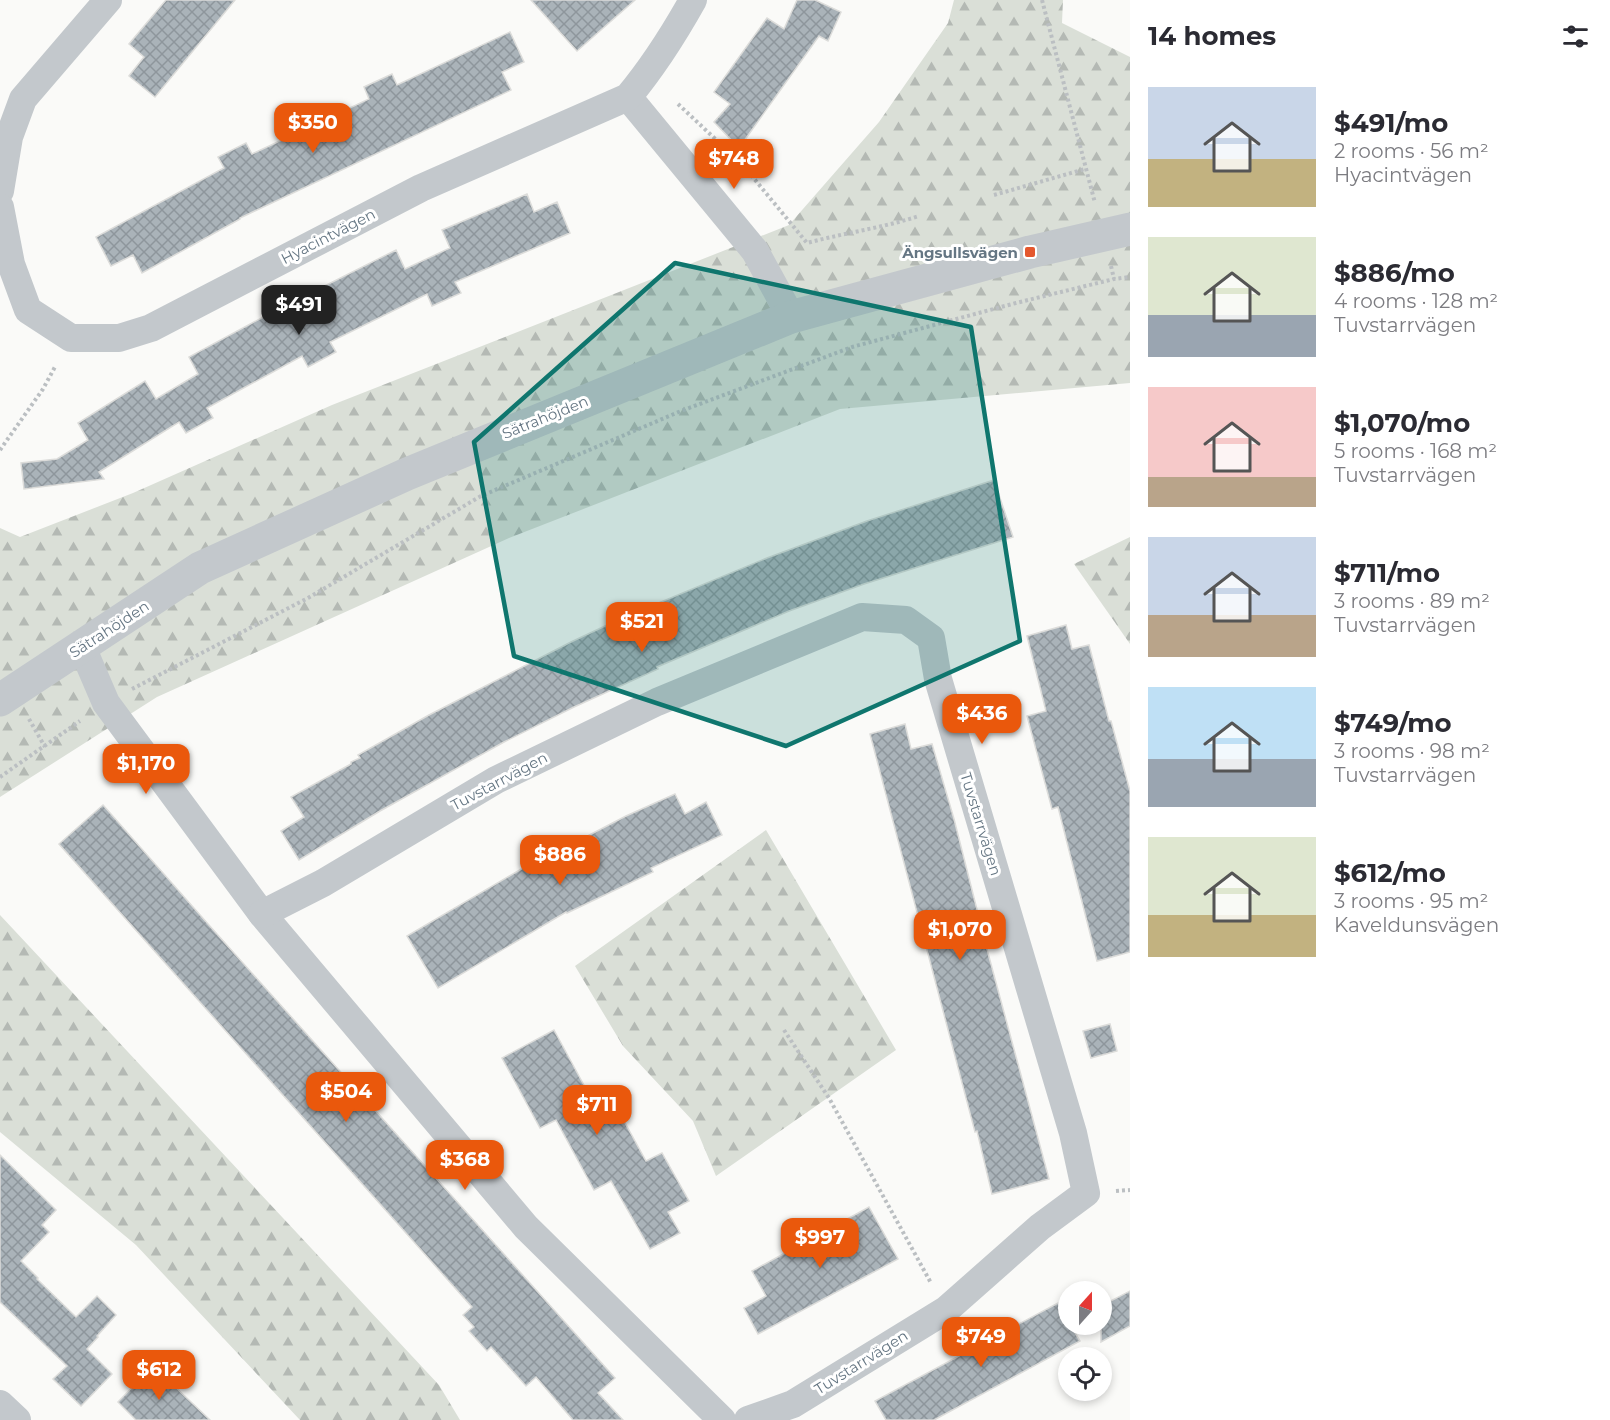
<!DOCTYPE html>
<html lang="en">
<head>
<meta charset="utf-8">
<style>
  :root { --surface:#fff; --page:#f7f7f7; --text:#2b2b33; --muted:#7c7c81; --accent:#ea580c }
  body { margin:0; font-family:Montserrat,sans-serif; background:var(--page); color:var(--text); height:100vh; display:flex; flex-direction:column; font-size:22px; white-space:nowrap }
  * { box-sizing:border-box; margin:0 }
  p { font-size:20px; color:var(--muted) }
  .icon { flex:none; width:33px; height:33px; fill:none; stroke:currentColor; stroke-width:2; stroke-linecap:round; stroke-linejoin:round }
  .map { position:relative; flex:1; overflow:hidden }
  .drawer { display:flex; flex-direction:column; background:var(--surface); width:480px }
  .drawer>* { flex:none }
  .needle { width:39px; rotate:21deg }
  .controls { position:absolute; left:1058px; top:1281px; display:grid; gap:12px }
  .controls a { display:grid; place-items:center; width:54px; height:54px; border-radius:50%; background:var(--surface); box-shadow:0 3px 9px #0003; font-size:30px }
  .price { position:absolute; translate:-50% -51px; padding:0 14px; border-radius:12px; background:var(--accent); color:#fff; font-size:20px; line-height:39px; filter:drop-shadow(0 2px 3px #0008) }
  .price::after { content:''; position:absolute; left:50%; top:36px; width:18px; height:14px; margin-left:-9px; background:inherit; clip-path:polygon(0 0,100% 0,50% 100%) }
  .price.current { background:#222; color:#fff }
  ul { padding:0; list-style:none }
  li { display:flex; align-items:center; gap:18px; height:150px; padding:0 18px }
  li span { display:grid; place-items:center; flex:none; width:168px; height:120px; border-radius:0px; color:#555 }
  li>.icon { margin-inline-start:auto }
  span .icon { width:72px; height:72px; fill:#fffc; stroke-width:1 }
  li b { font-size:26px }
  h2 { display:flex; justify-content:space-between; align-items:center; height:72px; padding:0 18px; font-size:26px }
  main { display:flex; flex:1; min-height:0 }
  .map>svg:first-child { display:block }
  .forest { fill:url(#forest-firs) }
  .building { fill:url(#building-cross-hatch); stroke:#dcdcda; stroke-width:1.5 }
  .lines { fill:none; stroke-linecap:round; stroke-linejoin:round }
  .path { stroke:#bbbfc2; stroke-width:4; stroke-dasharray:3 3; stroke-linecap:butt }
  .minor { stroke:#c3c8cc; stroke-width:28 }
  .tertiary { stroke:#c3c8cc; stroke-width:33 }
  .marked { fill:#0f766e; fill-opacity:0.2; stroke:#0f766e; stroke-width:4.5; stroke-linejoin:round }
  .poi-dot { fill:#e4572e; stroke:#fff; stroke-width:2 }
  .labels { text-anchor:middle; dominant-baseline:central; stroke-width:6; stroke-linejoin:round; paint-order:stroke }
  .street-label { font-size:15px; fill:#657683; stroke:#fff }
  .poi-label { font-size:15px; font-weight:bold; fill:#657683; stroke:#fff; text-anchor:end }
</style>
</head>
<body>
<main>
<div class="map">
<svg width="1130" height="1420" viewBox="0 0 1130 1420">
  <defs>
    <pattern id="forest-firs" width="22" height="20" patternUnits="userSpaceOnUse" patternTransform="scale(1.5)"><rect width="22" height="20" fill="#dadfd7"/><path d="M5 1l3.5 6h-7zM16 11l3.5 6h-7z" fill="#b4b9b4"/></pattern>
    <pattern id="building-cross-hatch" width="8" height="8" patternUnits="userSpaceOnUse" patternTransform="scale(1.5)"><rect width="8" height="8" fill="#aab3b9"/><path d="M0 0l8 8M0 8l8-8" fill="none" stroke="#8e969c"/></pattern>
  </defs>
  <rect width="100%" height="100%" fill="#fafaf8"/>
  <g class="forest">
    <polygon points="954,0 1063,0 1062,23 1130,57 1130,383 840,409 509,538 157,697 0,797 0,528 20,537 133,493 332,405 789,225 879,122 948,23"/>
    <polygon points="1130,537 1130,644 1074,564"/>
    <polygon points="766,830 896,1050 716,1176 693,1121 623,1046 575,966"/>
    <polygon points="0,915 439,1385 460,1420 300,1420 136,1245 0,1132"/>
  </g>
  <g class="building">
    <polygon points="166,0 235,0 155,97 129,76 144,57 129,44"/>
    <polygon points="531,0 635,0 577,51"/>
    <polygon points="797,0 815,0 841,12 828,41 819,36 739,148 714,122 730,104 714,92 767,18 784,29"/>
    <polygon points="510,32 524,62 502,72 511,90 240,218 240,219 142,273 133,255 111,266 96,237 224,168 218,157 246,143 252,154 369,99 364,87 392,74 397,85"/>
    <polygon points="527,194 534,212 557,202 570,233 455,282 461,293 432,306 427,294 330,342 336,352 308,367 302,356 207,408 213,418 186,433 179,422 99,472 104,479 24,489 21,463 57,459 88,440 78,423 145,381 156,399 198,374 189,357 267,315 396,250 405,269 450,248 442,230"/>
    <polygon points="994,480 1013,537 864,584 789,611 657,667 658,669 574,707 504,742 380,811 299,860 281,831 304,817 291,797 351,764 351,762 360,758 358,755 429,715 571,642 620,619 767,558 867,521"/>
    <polygon points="1066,625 1072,649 1089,645 1109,721 1111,721 1130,791 1130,952 1097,961 1058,807 1052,809 1027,716 1046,711 1027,636"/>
    <polygon points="905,724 911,749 932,744 954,819 988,953 1049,1179 992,1194 977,1131 975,1132 870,734"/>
    <polygon points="675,794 685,814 706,802 722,835 651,868 653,872 567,913 566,912 438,988 407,936 523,868 524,869 626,816"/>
    <polygon points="103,805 208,924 615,1378 598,1393 623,1420 573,1420 536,1377 526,1386 491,1347 487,1351 469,1331 474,1327 463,1315 472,1307 59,844"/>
    <polygon points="1110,1024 1117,1051 1091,1058 1083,1031"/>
    <polygon points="554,1030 592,1100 608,1092 646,1161 662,1153 689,1201 668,1212 680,1233 650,1249 611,1181 594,1190 556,1120 540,1128 502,1058"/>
    <polygon points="0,1155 56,1210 42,1225 49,1232 21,1261 38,1278 37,1279 76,1317 97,1296 116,1315 97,1336 98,1337 87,1349 112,1374 81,1406 53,1379 67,1366 0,1302"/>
    <polygon points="869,1207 898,1259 758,1334 744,1308 766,1296 752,1271"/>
    <polygon points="1130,1291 1130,1326 1101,1342 1101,1306"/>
    <polygon points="1058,1303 1068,1320 1068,1324 1070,1324 1080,1341 934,1420 886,1420 875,1401"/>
    <polygon points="153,1366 210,1420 136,1420 118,1402"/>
  </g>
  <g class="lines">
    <g class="path">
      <polyline points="1042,0 1095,203"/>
      <path d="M678,104L742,164L807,243C844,233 882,228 919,216"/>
      <polyline points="994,195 1085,169"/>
      <polyline points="1111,266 1114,279"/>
      <polyline points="0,450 43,389 56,365"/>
      <polyline points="132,689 308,598 481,496 681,411 852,347 1016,303 1114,279 1130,277"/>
      <polyline points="29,719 45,747"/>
      <polyline points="0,777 80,721"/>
      <polyline points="784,1030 829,1098 931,1283"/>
      <polyline points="1116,1191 1130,1190"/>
    </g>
    <g class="minor">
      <polyline points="628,97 755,251 791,317"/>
      <polyline points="0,191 9,137 23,99 108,0"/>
      <path d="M0,207L11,264L28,310L71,338H119L151,328L421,188L628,97C653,67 674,34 693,0"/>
      <polyline points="82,647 106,703 262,914 526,1227 722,1420"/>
      <polyline points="262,914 323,883 496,780 657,702 862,617 906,620 931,638 938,679 1073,1133 1086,1193 1040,1227 946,1310 793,1404 748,1420"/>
      <polyline points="0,1404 17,1420"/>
    </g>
    <polyline class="tertiary" points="0,700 200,568 407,474 791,317 1030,252 1130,229"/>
  </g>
  <path class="marked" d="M675,263L971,327L1020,641L786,746L514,656L474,442Z"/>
  <rect class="poi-dot" x="1024" y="246" width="12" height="12" rx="3"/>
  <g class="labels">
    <g class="street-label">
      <text transform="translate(328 236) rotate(-27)">Hyacintvägen</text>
      <text transform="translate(545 417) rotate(-22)">Sätrahöjden</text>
      <text transform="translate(109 629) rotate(-33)">Sätrahöjden</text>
      <text transform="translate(499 781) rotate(-28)">Tuvstarrvägen</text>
      <text transform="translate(981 824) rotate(73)">Tuvstarrvägen</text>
      <text transform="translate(861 1362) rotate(-32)">Tuvstarrvägen</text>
    </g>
    <g class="poi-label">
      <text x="1018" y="252">Ängsullsvägen</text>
    </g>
  </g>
</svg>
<div class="controls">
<a><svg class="needle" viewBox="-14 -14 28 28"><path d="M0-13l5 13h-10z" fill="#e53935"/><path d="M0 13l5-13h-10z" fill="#7c7c81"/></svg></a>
<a><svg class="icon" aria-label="locate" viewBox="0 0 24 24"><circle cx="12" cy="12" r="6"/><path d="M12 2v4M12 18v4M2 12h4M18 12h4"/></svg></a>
</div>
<b class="price" style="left:313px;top:154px">$350</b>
<b class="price" style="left:734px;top:190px">$748</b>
<b class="price current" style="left:299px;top:336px">$491</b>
<b class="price" style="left:642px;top:653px">$521</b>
<b class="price" style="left:982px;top:745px">$436</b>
<b class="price" style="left:146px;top:795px">$1,170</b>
<b class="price" style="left:560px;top:886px">$886</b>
<b class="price" style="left:960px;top:961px">$1,070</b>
<b class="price" style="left:346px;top:1123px">$504</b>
<b class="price" style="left:597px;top:1136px">$711</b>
<b class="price" style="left:465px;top:1191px">$368</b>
<b class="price" style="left:820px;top:1269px">$997</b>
<b class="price" style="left:981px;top:1368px">$749</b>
<b class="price" style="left:159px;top:1401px">$612</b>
</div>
<section class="drawer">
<h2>14 homes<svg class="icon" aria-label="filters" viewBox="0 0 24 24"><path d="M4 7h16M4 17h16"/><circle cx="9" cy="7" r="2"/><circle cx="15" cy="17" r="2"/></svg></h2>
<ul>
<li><span style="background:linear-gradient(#c9d6e8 60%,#c2b280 0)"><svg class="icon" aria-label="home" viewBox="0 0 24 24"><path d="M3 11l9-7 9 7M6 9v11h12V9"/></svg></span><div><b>$491/mo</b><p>2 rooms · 56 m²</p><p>Hyacintvägen</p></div></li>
<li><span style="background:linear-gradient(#dfe7d0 65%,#9aa5b1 0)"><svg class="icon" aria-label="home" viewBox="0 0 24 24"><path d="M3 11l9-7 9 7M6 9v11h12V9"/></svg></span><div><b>$886/mo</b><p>4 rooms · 128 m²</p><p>Tuvstarrvägen</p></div></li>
<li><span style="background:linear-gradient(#f6c9c9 75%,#b9a48a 0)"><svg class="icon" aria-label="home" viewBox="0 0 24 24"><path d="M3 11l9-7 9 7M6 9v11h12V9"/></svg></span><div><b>$1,070/mo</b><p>5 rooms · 168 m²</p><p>Tuvstarrvägen</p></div></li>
<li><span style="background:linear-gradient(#c9d6e8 65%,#b9a48a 0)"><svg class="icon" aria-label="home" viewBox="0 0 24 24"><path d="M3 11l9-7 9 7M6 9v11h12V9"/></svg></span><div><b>$711/mo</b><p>3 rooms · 89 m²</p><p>Tuvstarrvägen</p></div></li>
<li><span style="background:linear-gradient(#bfe0f5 60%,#9aa5b1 0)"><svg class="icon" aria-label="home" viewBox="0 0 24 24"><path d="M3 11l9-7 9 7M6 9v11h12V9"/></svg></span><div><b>$749/mo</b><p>3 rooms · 98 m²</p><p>Tuvstarrvägen</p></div></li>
<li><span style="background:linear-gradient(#dfe7d0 65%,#c2b280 0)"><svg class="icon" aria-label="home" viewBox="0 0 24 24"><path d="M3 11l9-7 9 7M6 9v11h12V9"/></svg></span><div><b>$612/mo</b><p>3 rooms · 95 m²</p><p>Kaveldunsvägen</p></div></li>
</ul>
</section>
</main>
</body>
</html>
